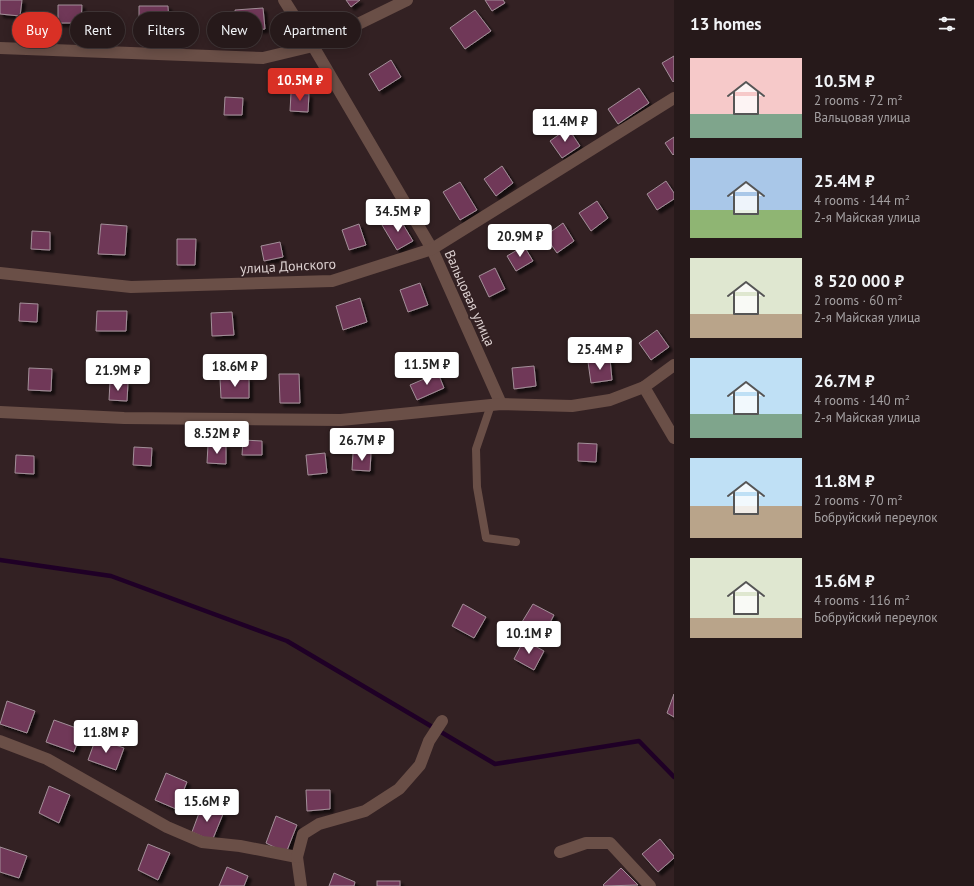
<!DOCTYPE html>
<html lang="en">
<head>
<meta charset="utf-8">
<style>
  :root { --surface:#26191a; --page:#2e2223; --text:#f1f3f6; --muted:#a4a0a2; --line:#423839; --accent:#d93025 }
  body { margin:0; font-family:"PT Sans",sans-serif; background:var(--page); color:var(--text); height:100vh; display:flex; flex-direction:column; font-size:15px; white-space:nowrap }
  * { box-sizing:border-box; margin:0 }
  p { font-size:13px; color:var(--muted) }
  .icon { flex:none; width:22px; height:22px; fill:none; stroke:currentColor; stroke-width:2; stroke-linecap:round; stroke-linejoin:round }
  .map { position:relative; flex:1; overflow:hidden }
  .panel { display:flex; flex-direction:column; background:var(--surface); width:300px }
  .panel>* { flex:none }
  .guide { position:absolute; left:12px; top:12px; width:380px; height:36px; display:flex; gap:8px }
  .price { position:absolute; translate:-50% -34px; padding:0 9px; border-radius:4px; background:#fff; color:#222; font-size:13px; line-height:26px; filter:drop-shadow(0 1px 2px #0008) }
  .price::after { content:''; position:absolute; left:50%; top:24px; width:12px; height:9px; margin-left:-6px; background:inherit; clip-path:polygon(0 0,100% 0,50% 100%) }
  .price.selected { background:var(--accent); color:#fff }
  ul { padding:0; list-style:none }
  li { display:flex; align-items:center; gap:12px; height:100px; padding:0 16px }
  li span { display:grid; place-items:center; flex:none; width:112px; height:80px; border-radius:0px; color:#555 }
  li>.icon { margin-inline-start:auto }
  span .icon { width:48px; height:48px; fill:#fffc; stroke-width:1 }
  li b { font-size:17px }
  h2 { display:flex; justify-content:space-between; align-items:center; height:48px; padding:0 16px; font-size:17px }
  .chip { padding:0 14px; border-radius:18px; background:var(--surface); box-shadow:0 2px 10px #0003,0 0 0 1px var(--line); font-size:14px; line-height:36px }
  .chip.selected { background:var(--accent); color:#fff }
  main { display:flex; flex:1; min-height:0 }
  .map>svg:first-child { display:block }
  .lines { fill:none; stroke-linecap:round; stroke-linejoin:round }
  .stream { stroke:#1f0026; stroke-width:4.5 }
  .building { fill:#703958; stroke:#a38f99; filter:url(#shadow) }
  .lane { stroke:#6a4f47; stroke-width:8 }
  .street { stroke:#6a4f47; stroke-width:12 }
  .labels { text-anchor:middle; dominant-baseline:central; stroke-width:3.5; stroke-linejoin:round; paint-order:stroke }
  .street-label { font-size:14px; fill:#ddd1d1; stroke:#332123 }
</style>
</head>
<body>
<main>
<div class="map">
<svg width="674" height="886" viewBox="0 0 674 886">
  <defs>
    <filter id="shadow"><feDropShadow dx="3.5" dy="3.5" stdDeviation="1" flood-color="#0009"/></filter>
  </defs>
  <rect width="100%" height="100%" fill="#332123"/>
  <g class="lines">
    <polyline class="stream" points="0,560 111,576 287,641 495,764 639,741 674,777"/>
  </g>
  <g class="building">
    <polygon points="0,0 22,0 20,16 0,14"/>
    <polygon points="346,0 360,0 351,7"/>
    <polygon points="485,0 503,0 505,3 492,11"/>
    <polygon points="58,5 82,5 81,23 58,23"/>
    <polygon points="139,6 168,6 169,25 139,25"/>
    <polygon points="263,8 265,29 237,32 235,10"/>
    <polygon points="475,10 491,31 465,49 450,28"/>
    <polygon points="674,56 674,81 673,82 662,63"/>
    <polygon points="391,60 401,77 379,91 369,74"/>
    <polygon points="639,88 649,103 618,124 608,109"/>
    <polygon points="291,93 309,94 308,112 290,111"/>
    <polygon points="225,97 243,98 242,115 224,115"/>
    <polygon points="568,128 580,146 562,158 550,141"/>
    <polygon points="674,137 674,154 673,155 665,143"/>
    <polygon points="502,166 513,183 496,196 484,179"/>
    <polygon points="666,181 674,193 674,199 657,210 647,194"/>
    <polygon points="460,182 477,210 460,220 443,192"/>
    <polygon points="597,201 608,218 591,231 579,213"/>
    <polygon points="398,216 413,241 397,250 382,225"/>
    <polygon points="563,223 574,241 557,253 545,236"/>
    <polygon points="101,224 127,226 125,255 98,254"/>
    <polygon points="359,224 366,245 349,250 342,230"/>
    <polygon points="32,231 50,232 50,250 31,249"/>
    <polygon points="177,239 196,239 195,265 177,265"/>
    <polygon points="280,242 283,257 264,261 261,246"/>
    <polygon points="524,246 533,261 516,271 507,256"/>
    <polygon points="495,268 505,289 489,297 479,276"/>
    <polygon points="420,283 428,305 408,312 400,290"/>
    <polygon points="360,298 367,322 343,330 336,306"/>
    <polygon points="20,303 38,304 37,322 19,321"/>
    <polygon points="97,311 127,311 126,331 96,331"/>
    <polygon points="232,312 234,335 212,336 211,313"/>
    <polygon points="657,330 669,347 651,360 639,343"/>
    <polygon points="610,359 612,380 591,383 588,362"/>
    <polygon points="534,366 536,386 514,389 512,368"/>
    <polygon points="29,368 52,369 51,391 28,390"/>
    <polygon points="438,373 444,388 417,400 410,385"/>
    <polygon points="279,374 299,374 300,403 280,403"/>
    <polygon points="249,378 249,398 221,398 220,379"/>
    <polygon points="110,382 128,383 127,401 109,400"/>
    <polygon points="243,440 262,441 262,455 242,455"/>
    <polygon points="578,443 597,444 596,462 578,461"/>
    <polygon points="208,445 226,446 226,464 207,463"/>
    <polygon points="134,447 152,448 151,466 133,465"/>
    <polygon points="325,453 327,473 308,475 306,455"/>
    <polygon points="353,453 371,453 370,471 352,470"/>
    <polygon points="16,455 34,456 34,474 15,473"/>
    <polygon points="463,604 486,617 474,638 452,626"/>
    <polygon points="533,604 554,615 544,634 522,622"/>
    <polygon points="524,640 544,651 534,670 514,659"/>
    <polygon points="674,694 674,717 667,713"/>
    <polygon points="7,701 35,711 27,733 0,724"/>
    <polygon points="54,720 82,730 74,752 46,742"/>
    <polygon points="96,738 124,748 116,770 88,760"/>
    <polygon points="166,773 187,782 176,809 155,800"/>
    <polygon points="49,786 70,795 59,823 39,813"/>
    <polygon points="306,790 330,790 330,809 307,811"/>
    <polygon points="202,805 223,814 212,841 192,832"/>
    <polygon points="276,816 297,825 286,853 266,843"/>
    <polygon points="660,839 674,856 674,858 658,872 642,854"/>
    <polygon points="148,844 170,853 158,880 138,870"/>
    <polygon points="0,847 27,856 19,878 0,872"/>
    <polygon points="227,867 248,876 244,886 219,886"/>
    <polygon points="621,868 638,885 604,886 603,885"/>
    <polygon points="334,873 355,882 354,886 329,886"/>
    <rect x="377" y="881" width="23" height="5"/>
  </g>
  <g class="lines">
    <polyline class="lane" points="491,405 476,449 477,487 486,538 516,542"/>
    <g class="street">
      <polyline points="284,0 313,46 432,249 501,404"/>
      <polyline points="0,48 263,58 313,46 407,0"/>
      <polyline points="0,273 131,287 332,281 432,249 674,98"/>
      <polyline points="644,387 674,438"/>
      <polyline points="0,412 124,418 341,420 501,404 572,406 610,400 644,387 674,365"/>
      <polyline points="0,741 47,759 167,827 202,842 240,846 297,857 301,886"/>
      <polyline points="560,852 586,843 610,843 650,886"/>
      <polyline points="297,857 303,834 319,824 365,811 399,789 420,765 429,741 442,721"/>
    </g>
  </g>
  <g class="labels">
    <g class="street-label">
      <text transform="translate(288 266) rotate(-3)">улица Донского</text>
      <text transform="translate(470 298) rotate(66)">Вальцовая улица</text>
    </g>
  </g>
</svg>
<b class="price selected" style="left:300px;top:102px">10.5M ₽</b>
<b class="price" style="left:565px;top:143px">11.4M ₽</b>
<b class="price" style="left:398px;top:233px">34.5M ₽</b>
<b class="price" style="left:520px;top:258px">20.9M ₽</b>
<b class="price" style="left:600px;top:371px">25.4M ₽</b>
<b class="price" style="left:427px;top:386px">11.5M ₽</b>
<b class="price" style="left:235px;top:388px">18.6M ₽</b>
<b class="price" style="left:118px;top:392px">21.9M ₽</b>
<b class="price" style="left:217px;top:455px">8.52M ₽</b>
<b class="price" style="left:362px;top:462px">26.7M ₽</b>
<b class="price" style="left:529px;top:655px">10.1M ₽</b>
<b class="price" style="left:106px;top:754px">11.8M ₽</b>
<b class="price" style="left:207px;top:823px">15.6M ₽</b>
<div class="guide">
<a class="chip selected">Buy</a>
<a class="chip">Rent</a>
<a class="chip">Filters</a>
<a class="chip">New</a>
<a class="chip">Apartment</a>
</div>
</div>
<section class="panel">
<h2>13 homes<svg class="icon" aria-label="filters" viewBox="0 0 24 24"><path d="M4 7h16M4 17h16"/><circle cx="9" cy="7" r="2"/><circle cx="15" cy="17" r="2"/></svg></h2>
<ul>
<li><span style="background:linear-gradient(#f6c9c9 70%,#7fa58c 0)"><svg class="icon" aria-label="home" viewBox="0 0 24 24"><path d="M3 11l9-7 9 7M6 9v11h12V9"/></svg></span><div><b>10.5M ₽</b><p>2 rooms · 72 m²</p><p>Вальцовая улица</p></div></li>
<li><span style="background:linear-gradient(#a9c7e8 65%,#8fb573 0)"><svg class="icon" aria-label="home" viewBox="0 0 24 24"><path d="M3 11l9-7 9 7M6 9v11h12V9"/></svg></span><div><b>25.4M ₽</b><p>4 rooms · 144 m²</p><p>2-я Майская улица</p></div></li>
<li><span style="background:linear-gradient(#dfe7d0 70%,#b9a48a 0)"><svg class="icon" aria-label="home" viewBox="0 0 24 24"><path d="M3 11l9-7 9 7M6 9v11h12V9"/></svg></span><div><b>8 520 000 ₽</b><p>2 rooms · 60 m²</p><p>2-я Майская улица</p></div></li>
<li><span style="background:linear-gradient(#bfe0f5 70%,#7fa58c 0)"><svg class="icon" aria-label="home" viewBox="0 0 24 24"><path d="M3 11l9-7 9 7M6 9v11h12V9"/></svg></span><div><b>26.7M ₽</b><p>4 rooms · 140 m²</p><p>2-я Майская улица</p></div></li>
<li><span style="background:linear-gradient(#bfe0f5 60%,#b9a48a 0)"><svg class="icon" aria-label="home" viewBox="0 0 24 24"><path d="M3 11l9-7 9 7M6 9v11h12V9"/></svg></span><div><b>11.8M ₽</b><p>2 rooms · 70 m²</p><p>Бобруйский переулок</p></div></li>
<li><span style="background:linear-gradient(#dfe7d0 75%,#b9a48a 0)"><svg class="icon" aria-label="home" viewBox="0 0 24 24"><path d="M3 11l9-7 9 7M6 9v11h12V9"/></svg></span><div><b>15.6M ₽</b><p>4 rooms · 116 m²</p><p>Бобруйский переулок</p></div></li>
</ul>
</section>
</main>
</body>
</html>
